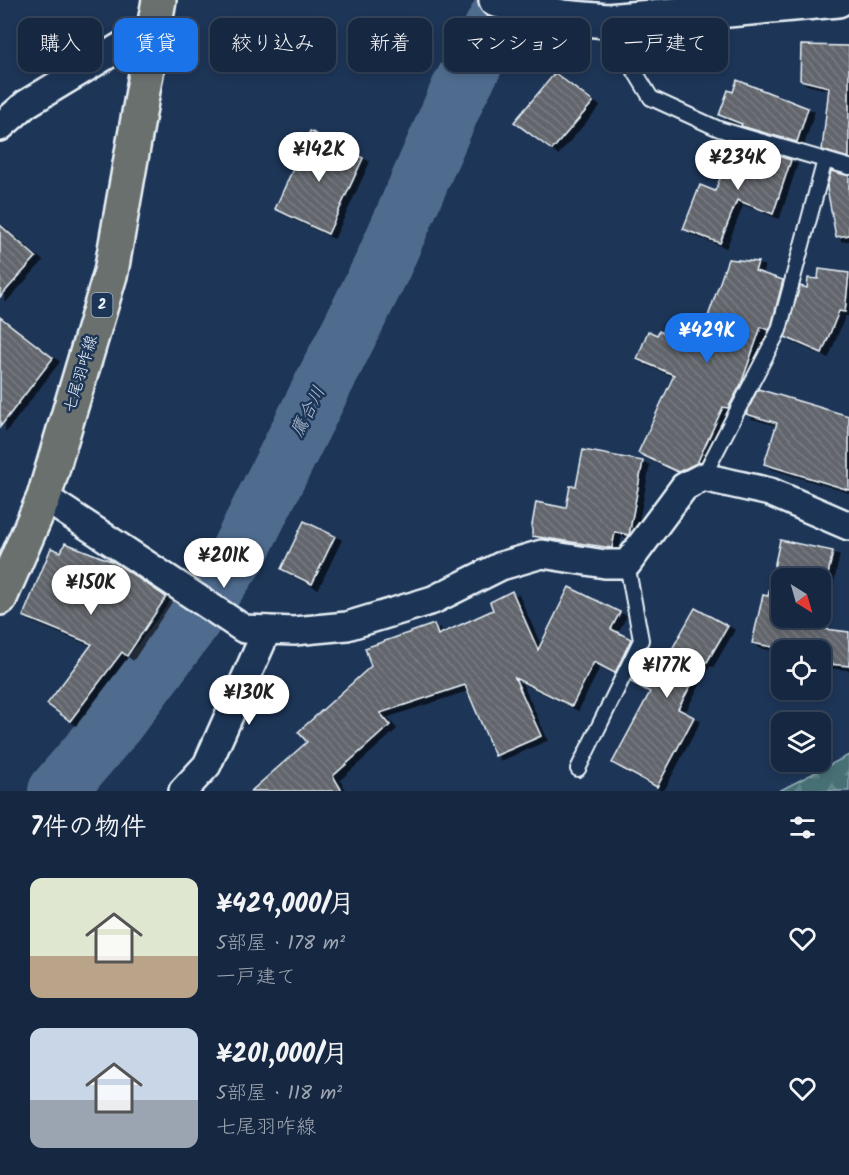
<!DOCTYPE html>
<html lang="ja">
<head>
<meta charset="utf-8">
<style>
  :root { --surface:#162841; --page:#23344c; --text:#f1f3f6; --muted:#9ea6b1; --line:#35445a; --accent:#1a73e8 }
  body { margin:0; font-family:Kalam,"Klee One",sans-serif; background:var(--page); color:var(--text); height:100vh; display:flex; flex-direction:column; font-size:22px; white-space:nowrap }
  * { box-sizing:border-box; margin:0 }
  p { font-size:20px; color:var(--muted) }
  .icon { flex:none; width:33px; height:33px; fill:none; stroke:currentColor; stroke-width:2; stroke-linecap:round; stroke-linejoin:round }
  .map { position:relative; height:791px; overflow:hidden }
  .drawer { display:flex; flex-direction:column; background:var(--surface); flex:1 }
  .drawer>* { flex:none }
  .guide { position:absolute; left:18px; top:18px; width:813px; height:54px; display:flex; gap:12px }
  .needle { width:39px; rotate:143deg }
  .fabs { position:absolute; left:771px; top:568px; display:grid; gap:12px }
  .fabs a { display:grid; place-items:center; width:60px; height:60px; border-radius:12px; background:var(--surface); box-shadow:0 3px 9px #0003,0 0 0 2px var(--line); font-size:30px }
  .price { position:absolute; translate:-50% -51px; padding:0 14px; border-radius:21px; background:#fff; color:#222; font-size:20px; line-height:39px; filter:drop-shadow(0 2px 3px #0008) }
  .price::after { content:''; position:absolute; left:50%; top:36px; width:18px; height:14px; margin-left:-9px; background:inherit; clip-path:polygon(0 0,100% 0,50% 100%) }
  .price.current { background:var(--accent); color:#fff }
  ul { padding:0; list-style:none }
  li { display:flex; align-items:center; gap:18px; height:150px; padding:0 30px }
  li span { display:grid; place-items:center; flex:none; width:168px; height:120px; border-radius:12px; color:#555 }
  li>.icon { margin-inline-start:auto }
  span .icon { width:72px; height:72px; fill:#fffc; stroke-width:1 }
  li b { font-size:26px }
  h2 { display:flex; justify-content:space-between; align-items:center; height:72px; padding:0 30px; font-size:26px }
  .chip { padding:0 21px; border-radius:12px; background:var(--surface); box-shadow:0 3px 9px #0003,0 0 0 2px var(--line); font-size:21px; line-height:54px }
  .chip.current { background:var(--accent); color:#fff }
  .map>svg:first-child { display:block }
  .forest { fill:url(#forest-firs); stroke:#97b0b6; stroke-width:1.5 }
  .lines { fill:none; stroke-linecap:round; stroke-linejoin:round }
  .river { stroke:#506c8f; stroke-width:58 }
  .building { fill:url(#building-back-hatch); stroke:#e8f1f8; stroke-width:1.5; filter:url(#shadow) }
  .service-casing { stroke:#e8f1f8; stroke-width:18 }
  .minor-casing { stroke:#e8f1f8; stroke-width:32 }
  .secondary-casing { stroke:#e8f1f8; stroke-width:38 }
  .primary-casing { stroke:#e8f1f8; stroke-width:38 }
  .service { stroke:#1d3557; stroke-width:14 }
  .minor { stroke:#1d3557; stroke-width:27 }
  .secondary { stroke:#1d3557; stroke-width:33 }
  .primary { stroke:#6b706d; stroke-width:33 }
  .labels { text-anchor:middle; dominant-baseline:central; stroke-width:5; stroke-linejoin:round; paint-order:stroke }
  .shield { fill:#1d3557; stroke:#abb9c8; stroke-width:1.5 }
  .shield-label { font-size:15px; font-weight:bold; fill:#e8f1f8 }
  .street-label { font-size:16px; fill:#e8f1f8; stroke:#1d3557 }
  .water-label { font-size:18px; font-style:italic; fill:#b3c2d3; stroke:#1d3557 }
</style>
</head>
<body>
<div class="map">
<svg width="849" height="791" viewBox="0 0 849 791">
  <defs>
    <pattern id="forest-firs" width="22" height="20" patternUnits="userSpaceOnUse" patternTransform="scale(1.5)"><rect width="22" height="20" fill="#466f75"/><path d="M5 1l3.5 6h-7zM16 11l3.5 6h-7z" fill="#618489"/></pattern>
    <pattern id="building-back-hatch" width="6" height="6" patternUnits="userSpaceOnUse" patternTransform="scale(1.5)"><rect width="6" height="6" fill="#62666c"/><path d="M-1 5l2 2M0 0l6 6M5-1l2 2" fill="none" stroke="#787c82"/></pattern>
    <filter id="shadow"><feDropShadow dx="6" dy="4" stdDeviation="0" flood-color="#0009"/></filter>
  </defs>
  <rect width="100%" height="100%" fill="#1d3557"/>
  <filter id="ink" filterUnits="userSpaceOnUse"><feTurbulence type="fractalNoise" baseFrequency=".0167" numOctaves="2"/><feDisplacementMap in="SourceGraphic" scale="12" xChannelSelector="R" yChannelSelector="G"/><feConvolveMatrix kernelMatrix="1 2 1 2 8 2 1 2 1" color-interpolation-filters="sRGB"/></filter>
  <g filter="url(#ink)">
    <polygon class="forest" points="849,755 849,791 779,791"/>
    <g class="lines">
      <polyline class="river" points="57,791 111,728 187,627 238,554 382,267 459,91 508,0"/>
    </g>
    <g class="building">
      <polygon points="801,45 849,46 849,158 822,150 829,87 800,80"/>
      <polygon points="555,73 593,102 552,150 514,122"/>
      <polygon points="737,80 808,108 797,142 741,126 742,124 719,115 728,90 733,92"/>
      <polygon points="310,131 363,158 328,234 275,209"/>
      <polygon points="734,143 791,160 773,214 737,200 720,243 683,229 700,185 715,191"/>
      <polygon points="831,171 849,176 849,235 836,237 827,188"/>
      <polygon points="0,225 36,257 0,297"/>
      <polygon points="728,259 758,262 755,271 783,280 771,327 769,330 761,327 741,384 728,408 723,407 697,463 678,472 638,453 674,375 637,359 648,331 657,335 659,331 681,341 689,322 704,328"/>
      <polygon points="819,269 849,273 845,312 839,311 822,353 785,337 800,286 807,288 808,278 818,279"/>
      <polygon points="0,317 53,358 0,427"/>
      <polygon points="758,389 849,416 849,490 764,464 777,423 746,414"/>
      <polygon points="583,450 643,461 629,535 615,532 612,548 532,536 532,525 536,502 566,508 570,486 576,486"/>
      <polygon points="304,521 335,536 312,584 281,569"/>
      <polygon points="780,540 833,551 820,612 820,579 782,579 782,618 819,618 817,628 849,632 849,666 820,663 820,651 793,651 752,643 763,595 768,596"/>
      <polygon points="65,543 114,562 166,597 127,656 122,652 70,721 47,704 92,644 23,616 51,548 61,552"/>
      <polygon points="569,587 620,612 611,629 631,639 615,673 594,662 572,706 515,678 541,736 495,756 465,685 380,713 390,725 333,776 342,791 251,791 307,742 298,732 371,666 365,648 434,624 438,635 493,610 490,602 512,591 538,650"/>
      <polygon points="695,608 728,626 707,662 704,661 678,709 694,717 657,787 612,763 650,692 631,682 647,648 667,658"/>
    </g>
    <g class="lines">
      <g class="service-casing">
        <g id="service">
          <polyline points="607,21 620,47 651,98 719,129 849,167"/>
          <polyline points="703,477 779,330 825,160"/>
          <polyline points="578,769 641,640 627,564"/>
        </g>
      </g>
      <g class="minor-casing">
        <g id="minor">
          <polyline points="0,127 26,104 155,26"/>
          <polyline points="44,497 244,629 294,631 347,626 433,600 501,566 542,554 605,564 627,564 684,487 703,477 770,492 849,526"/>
          <polyline points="183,791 207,765 267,630"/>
        </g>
      </g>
      <g class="secondary-casing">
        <polyline id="secondary" points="496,0 562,17 607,21 838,0"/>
      </g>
      <g class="primary-casing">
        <polyline id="primary" points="0,598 44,497 111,272 159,0"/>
      </g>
      <use href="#service" class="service"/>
      <use href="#minor" class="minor"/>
      <use href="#secondary" class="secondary"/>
      <use href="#primary" class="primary"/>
    </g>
  </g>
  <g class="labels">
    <rect class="shield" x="91.5" y="293" width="21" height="24" rx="4.5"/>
    <g class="shield-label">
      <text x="102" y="305">2</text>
    </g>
    <g class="street-label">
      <text transform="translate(81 374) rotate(-73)">七尾羽咋線</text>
    </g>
    <g class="water-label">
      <text transform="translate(309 412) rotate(-63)">鷹合川</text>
    </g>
  </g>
</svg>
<div class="fabs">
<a><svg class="needle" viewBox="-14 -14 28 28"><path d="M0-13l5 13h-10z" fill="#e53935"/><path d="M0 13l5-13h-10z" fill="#9ea6b1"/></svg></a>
<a><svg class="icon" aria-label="locate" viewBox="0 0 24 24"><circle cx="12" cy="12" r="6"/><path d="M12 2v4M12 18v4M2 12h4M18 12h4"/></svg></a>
<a><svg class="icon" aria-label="layers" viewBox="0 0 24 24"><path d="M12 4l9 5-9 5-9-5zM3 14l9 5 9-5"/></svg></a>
</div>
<b class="price" style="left:319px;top:183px">¥142K</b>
<b class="price" style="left:738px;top:191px">¥234K</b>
<b class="price current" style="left:707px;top:364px">¥429K</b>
<b class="price" style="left:224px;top:589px">¥201K</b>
<b class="price" style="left:91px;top:616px">¥150K</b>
<b class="price" style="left:667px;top:699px">¥177K</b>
<b class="price" style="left:249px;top:726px">¥130K</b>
<div class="guide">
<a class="chip">購入</a>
<a class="chip current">賃貸</a>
<a class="chip">絞り込み</a>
<a class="chip">新着</a>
<a class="chip">マンション</a>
<a class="chip">一戸建て</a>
</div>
</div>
<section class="drawer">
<h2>7件の物件<svg class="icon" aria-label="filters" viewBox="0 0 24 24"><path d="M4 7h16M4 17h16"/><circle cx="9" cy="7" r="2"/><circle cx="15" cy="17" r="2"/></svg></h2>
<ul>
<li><span style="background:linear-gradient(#dfe7d0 65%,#b9a48a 0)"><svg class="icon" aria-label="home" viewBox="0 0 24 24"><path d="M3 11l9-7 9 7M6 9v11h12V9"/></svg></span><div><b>¥429,000/月</b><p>5部屋 · 178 m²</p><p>一戸建て</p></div><svg class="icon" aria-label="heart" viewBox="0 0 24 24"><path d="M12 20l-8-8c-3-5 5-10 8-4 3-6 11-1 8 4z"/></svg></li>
<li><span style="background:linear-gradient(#c9d6e8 60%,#9aa5b1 0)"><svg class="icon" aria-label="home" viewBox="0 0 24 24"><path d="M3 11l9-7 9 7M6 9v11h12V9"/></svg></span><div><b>¥201,000/月</b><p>5部屋 · 118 m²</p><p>七尾羽咋線</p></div><svg class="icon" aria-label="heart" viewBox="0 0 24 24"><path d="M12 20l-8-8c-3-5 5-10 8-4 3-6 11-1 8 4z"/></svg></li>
</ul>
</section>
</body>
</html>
